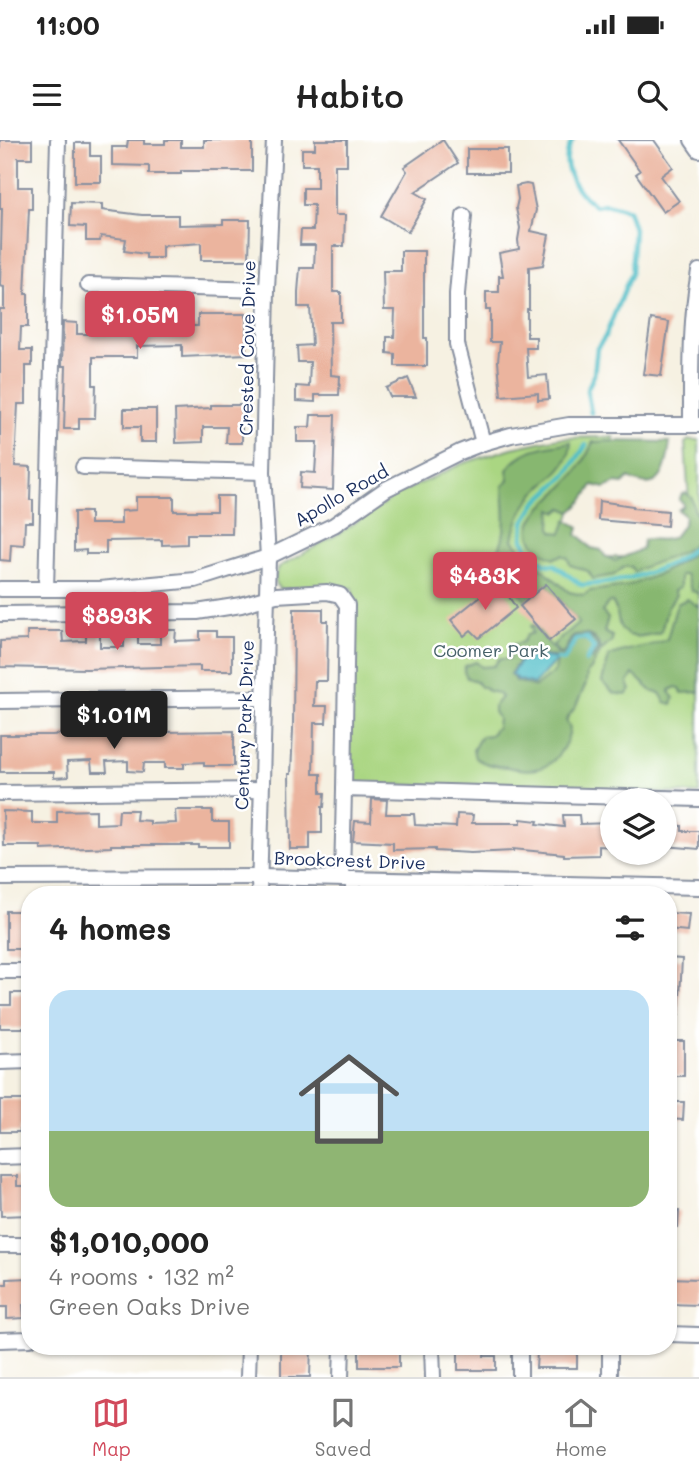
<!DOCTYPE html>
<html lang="en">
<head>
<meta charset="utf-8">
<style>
  :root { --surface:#fff; --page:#f6f6f6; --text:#222; --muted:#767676; --line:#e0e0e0; --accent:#d1495b }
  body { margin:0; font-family:Mali,sans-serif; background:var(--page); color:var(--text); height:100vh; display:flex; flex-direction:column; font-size:26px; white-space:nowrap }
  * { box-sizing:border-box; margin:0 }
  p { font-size:23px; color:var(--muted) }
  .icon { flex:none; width:38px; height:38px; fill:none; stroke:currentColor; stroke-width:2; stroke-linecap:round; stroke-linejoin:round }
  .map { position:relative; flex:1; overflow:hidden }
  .panel { position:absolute; left:21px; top:746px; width:656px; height:469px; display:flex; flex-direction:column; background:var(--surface); border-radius:28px; box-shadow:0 2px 5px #0004 }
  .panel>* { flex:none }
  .controls { position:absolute; left:600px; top:648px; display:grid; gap:14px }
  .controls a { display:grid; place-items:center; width:77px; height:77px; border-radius:50%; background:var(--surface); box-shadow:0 2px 5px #0004; font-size:35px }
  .price { position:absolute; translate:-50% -60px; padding:0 16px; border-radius:7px; background:var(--accent); color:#fff; font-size:23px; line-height:46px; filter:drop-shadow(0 2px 4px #0008) }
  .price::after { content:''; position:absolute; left:50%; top:42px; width:21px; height:16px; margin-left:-10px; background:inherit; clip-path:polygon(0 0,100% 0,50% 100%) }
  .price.selected { background:#222; color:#fff }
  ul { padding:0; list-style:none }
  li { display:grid; align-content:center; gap:14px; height:371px; padding:0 28px }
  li+li { border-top:2px solid var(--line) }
  li span { display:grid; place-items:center; height:217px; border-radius:21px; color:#555 }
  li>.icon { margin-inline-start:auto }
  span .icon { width:126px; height:126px; fill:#fffc; stroke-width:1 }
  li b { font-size:30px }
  h2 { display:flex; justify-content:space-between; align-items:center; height:84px; padding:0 28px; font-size:30px }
  .status { display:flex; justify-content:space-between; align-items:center; height:49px; padding:0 35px; background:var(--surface); direction:ltr }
  .status svg { height:19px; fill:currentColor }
  header { display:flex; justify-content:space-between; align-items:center; height:91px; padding:0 28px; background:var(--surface); font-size:32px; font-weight:600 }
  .dock { display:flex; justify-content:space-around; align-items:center; height:98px; border-top:2px solid var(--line); background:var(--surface); font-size:19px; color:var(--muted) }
  .dock a { display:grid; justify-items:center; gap:4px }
  .dock .selected { color:var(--accent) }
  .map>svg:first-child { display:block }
  .green { fill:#aad682; stroke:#628270; stroke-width:2 }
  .forest { fill:#87b770; stroke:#517367; stroke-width:2; fill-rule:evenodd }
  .water { fill:#50bec8; stroke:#367693; stroke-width:2 }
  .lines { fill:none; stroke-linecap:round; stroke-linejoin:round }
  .stream { stroke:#50bec8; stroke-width:4.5 }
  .building { fill:#ebb49e }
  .minor-casing { stroke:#8890a0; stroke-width:18 }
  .minor { stroke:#fff; stroke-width:14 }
  .labels { text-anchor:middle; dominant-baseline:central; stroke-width:5; stroke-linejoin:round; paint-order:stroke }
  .street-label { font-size:18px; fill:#1b2f5e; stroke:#fff }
  .park-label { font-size:18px; fill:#466169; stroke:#fff }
</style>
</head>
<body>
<div class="status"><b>11:00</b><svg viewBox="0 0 49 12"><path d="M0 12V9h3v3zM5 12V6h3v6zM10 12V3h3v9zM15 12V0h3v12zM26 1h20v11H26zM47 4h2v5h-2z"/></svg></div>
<header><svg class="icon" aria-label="menu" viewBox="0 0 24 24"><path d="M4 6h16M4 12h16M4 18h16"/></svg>Habito<svg class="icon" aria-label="search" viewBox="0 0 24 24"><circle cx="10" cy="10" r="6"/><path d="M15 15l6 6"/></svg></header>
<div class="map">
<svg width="699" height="1237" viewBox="0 0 699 1237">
  <rect width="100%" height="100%" fill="#fff"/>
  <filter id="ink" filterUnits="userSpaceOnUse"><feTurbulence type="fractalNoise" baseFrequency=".0143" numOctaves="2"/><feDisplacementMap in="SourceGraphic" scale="14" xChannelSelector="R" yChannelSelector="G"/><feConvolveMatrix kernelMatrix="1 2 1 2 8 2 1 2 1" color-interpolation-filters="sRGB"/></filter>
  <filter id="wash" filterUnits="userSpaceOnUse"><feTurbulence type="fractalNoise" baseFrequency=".00686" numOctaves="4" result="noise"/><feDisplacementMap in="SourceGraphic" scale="28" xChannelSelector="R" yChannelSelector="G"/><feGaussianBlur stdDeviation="1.57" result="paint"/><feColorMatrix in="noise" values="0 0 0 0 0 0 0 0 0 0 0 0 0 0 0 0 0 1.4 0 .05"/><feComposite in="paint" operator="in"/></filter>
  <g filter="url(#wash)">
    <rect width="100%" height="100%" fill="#f6f1e2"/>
    <g class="green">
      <polygon points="614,297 612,326 575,358 567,386 596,417 631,417 699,387 699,654 358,644 348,631 353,448 280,449 276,445 275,436 279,427 338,394 398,354 461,324 512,308 559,298"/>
      <polygon points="689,300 699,300 699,376 689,362 685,303"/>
    </g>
    <g class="forest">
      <path d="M614,301L670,302C667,329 661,356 629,338L623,344L615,343L605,348L593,345C587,356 580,365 571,372L563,368L558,372L552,369L551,388L554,392L562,393L567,380L579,387L577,395L582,398L591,408L601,410L605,416L615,421L642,409L643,400C651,398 660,401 668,399C677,397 685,383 685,376L678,370L683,366V363L679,360L682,354L686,353L692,358L695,372L699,376C699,382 699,392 698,398C687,417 652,421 634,432L631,427H624L614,435L593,439L588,431L570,425L568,418L562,415L555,418C547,416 538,410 533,402C517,377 562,353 573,336C581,326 588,314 593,302Z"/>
      <path d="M571,302C570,331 546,338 530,359C520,373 516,384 513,400L523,412L569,452L583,455L590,451L627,446L662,433L699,410V454L691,450L686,435H680V447L674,451L676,455L667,468L661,492C643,497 621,503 618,478C616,471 617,468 612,462H609L602,472L608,478L604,492L612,496V501L601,511L591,529L587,533L586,544L576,566L566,580L570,588C568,605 554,627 536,629C527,631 517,629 507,627C496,626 485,625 475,618L473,610L481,596L490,595L497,587L498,578L494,572V566L501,557L497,553L488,551L484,547H480L476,541L467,538L464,532L465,526L476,522L482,527L494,526L499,519H509L512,515V505L523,502L527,495L533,493L531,486L534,485L557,514L563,515L574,497L587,496L593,500L598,507L591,521L600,508C596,494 585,493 573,495L563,513L558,512L553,505L579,483L546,444L526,461L492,420C510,398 504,372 503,346L509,340L507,330C520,308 547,306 571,302ZM576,498H587L595,508L586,523L593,508L586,500H577L565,520H557L555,531L535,547L516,541L510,534L521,518L526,520L531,514L564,518Z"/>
      <path d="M687,459L699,467V552L682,553L680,548L676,547L670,550V553L674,558L672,564L665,562L660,553L653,552L633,534L628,543L631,550L626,555L613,553L602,542L609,516C628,507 651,508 667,499L677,464Z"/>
    </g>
    <polygon class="water" points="531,515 557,519 534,544 517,539 511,534 522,519 527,521"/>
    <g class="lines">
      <g class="stream">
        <path d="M573,0C557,24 574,50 595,66L605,64L628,70L634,89L631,133L605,197L597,208L594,235L587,250L591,273"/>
        <path d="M586,305L566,335L536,363L524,382L523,399L528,409L545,424L555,425L581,445C617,443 675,432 699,402"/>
        <polyline points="557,519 564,520 576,499 586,498 594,508 586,521"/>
      </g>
    </g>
    <g id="blocks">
      <g class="building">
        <polygon points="0,0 32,0 32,18 18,18 18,47 32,47 32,69 29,69 25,154 28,154 28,187 21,187 20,210 32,210 32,226 26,226 26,264 18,264 15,326 31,327 30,360 33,360 33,382 25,382 24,405 11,404 10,421 0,420 0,169 4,169 4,147 0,146 2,69 0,69"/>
        <polygon points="128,0 144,0 144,4 165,4 165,0 181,0 181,7 204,7 204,0 252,0 252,31 181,31 181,34 149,34 149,26 112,25 112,7 127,7"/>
        <polygon points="315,0 347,0 347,25 335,25 335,75 345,75 344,106 333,106 333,152 341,152 341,182 330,182 331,235 340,236 339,255 315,255 315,262 296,261 296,246 309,247 310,222 298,222 297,206 312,205 310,167 298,167 298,152 300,128 314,128 315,105 300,105 301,90 313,90 314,65 303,65 303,48 317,48 317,25 302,25 302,9 315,9"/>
        <polygon points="443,0 458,23 415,52 427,59 408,92 381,76 407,31 404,27"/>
        <polygon points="618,0 654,0 673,27 661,36 679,61 663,72 636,34 640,31"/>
        <polygon points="75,3 90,3 90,16 101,16 101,42 75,42"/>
        <rect x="467" y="9" width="41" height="24"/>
        <polygon points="526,44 531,45 536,70 531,91 549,95 543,125 529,127 529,169 527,169 527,197 536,197 536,208 526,208 528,237 547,235 549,259 538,260 538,253 501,256 498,221 500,202 490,202 490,170 486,170 486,152 499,152 499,136 503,136 499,113 519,109 518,100 520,88 516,68 518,59 516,46"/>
        <polygon points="71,63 102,64 102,70 142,75 178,75 178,85 223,84 223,80 250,80 249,120 201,120 201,103 162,106 162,118 146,118 146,114 124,111 126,99 101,96 100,101 86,101 86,87 70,86"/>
        <polygon points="401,111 424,111 424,198 427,198 427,226 395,226 395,214 387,213 387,197 394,197 395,170 384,170 383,131 401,131"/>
        <polygon points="161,172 176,172 176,186 198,186 198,174 246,174 246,214 182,217 182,205 137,206 137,217 93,217 93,245 96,245 95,278 79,278 79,289 64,289 66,226 62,226 63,182 77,183 77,194 105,194 105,186 121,186 121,174 138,174 137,186 161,186"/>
        <polygon points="651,179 669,182 661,236 643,234"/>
        <polygon points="408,238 416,257 390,257 386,248"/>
        <polygon points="211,265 242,265 242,303 226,303 227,287 203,287 203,302 176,303 175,270 211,268"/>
        <polygon points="124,269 156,269 156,302 140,302 140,287 124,287"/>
        <polygon points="311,275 335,275 333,350 300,348 301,332 315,333 317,302 297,302 297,287 310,287"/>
        <polygon points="217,356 233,356 232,394 187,394 187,404 162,405 162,400 106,401 106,414 86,414 86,410 74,411 74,372 90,372 90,384 121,384 121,371 136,370 136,357 174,357 174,371 217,371"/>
        <polygon points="599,361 633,366 633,368 668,371 667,386 598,380"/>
        <polygon points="499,441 516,468 479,498 471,490 464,496 451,480"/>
        <polygon points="546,444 576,479 549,501 520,466"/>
        <polygon points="294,469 323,469 323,481 328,481 327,541 315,541 314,566 327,566 326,583 314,583 313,634 321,634 321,653 325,653 324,667 322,667 322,693 310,693 310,709 290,709 289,634 291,634 293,590"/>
        <polygon points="160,490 176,490 175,501 200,500 200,491 216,491 216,497 232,497 232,531 200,531 200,526 86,529 0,527 0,501 27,500 27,491 62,491 63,502 86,501 86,492 100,492 100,507 124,507 124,491 138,491 138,504 160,504"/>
        <polygon points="234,591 234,626 204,626 204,622 184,623 184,628 165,628 165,623 144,623 143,632 128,631 128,621 106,622 107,632 92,632 91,621 67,622 68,637 54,638 54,632 0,632 0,595 52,595 85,592 85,595 165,594 165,592"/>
        <polygon points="372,659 387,660 386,674 414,674 415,685 456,687 457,674 473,675 472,683 521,683 521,679 538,681 537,684 564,687 563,675 579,675 580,684 612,683 612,707 599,706 599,715 564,716 564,714 513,709 513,711 471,713 435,711 435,709 393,710 393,703 353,701 355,681 371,682"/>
        <polygon points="96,670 96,684 118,683 119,670 137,670 136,680 150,681 150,684 176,683 175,670 212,670 212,682 229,682 229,707 198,707 198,705 111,705 111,707 41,710 41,706 4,706 3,671 32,672 32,683 57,683 57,671"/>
        <polygon points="665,685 682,686 682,691 699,691 699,709 665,706"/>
        <polygon points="6,771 30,771 30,796 21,796 21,809 6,809"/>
        <polygon points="668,773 689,774 687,791 668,789"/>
        <polygon points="668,818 682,819 679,875 668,874"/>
        <polygon points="11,853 26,853 26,866 30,866 30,888 0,888 0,865 11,865"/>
        <rect x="668" y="901" width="16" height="35"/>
        <polygon points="0,960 30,960 30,986 20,986 20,992 0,992"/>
        <polygon points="668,962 684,962 683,980 668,979"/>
        <polygon points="0,1036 17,1036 17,1046 30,1046 30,1075 1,1076"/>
        <polygon points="668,1071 679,1071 678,1087 668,1087"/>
        <polygon points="30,1138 30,1165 23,1165 24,1178 7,1179 7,1167 0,1167 0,1144 7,1144 7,1139"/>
        <polygon points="668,1138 699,1139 699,1165 668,1164"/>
        <polygon points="281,1206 311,1206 310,1237 281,1237"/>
        <polygon points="374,1206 399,1206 399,1227 359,1227 359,1210 374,1210"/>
        <polygon points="458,1206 484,1206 484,1216 496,1216 496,1230 458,1230"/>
        <polygon points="551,1206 577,1206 577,1228 536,1228 537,1213 551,1213"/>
      </g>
    </g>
  </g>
  <g filter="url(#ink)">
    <use href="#blocks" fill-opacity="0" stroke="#8890a0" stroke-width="2"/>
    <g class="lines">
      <g class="minor-casing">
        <g id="minor">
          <polyline points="692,0 699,10"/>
          <polyline points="464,76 457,154 457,204 483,303"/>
          <polyline points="88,145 267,150"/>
          <path d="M691,285C691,233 690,183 699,131"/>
          <polyline points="83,327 263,332"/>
          <polyline points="0,449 100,449 195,440 268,417 334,385 386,349 460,312 483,303 511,295 569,285 699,285"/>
          <polyline points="46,449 58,0"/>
          <polyline points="0,474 197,472 241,465 276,455 327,452 340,455 347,465 344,649"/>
          <polyline points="0,561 264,558"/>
          <polyline points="0,653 261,650"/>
          <polyline points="0,738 260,737 699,747"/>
          <polyline points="342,739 344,649 699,659"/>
          <polyline points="259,754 268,417 263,332 267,150 274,0"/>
          <polyline points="353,754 353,739"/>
          <polyline points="0,831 30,831"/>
          <polyline points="0,922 30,921"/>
          <polyline points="0,1017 30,1016"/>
          <polyline points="0,1105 30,1105"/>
          <polyline points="668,1194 699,1195"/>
          <polyline points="0,1200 30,1199"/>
          <polyline points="432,1206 433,1237"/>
          <polyline points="520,1206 520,1237"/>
          <polyline points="248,1237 249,1206"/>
          <polyline points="341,1237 342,1206"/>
          <polyline points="610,1237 610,1206"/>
        </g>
      </g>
      <use href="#minor" class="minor"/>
    </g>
  </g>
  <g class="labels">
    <g class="street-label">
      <text transform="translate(247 208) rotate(-89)">Crested Cove Drive</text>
      <text transform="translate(341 355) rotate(-30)">Apollo Road</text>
      <text transform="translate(244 585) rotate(-88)">Century Park Drive</text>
      <text transform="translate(350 720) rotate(2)">Brookcrest Drive</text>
    </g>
    <g class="park-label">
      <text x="491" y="510">Coomer Park</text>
    </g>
  </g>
</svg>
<div class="controls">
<a><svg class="icon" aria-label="layers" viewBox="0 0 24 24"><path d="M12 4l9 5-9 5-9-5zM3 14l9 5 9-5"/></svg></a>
</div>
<b class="price" style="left:140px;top:211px">$1.05M</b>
<b class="price" style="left:485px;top:472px">$483K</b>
<b class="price" style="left:117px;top:512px">$893K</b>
<b class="price selected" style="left:114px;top:611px">$1.01M</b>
<section class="panel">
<h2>4 homes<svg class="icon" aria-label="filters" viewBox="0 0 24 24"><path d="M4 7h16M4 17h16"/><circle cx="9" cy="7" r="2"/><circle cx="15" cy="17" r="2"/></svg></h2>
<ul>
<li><span style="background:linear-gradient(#bfe0f5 65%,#8fb573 0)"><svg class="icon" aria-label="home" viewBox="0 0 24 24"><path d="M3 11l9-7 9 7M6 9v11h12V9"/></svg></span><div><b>$1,010,000</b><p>4 rooms · 132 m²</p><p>Green Oaks Drive</p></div></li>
</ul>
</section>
</div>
<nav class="dock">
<a class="selected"><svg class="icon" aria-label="map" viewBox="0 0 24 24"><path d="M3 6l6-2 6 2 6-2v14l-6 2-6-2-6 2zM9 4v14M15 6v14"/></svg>Map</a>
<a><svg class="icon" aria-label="saved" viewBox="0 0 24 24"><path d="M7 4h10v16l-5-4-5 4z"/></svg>Saved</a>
<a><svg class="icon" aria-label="home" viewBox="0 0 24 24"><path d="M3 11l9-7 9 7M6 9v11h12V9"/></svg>Home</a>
</nav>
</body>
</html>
